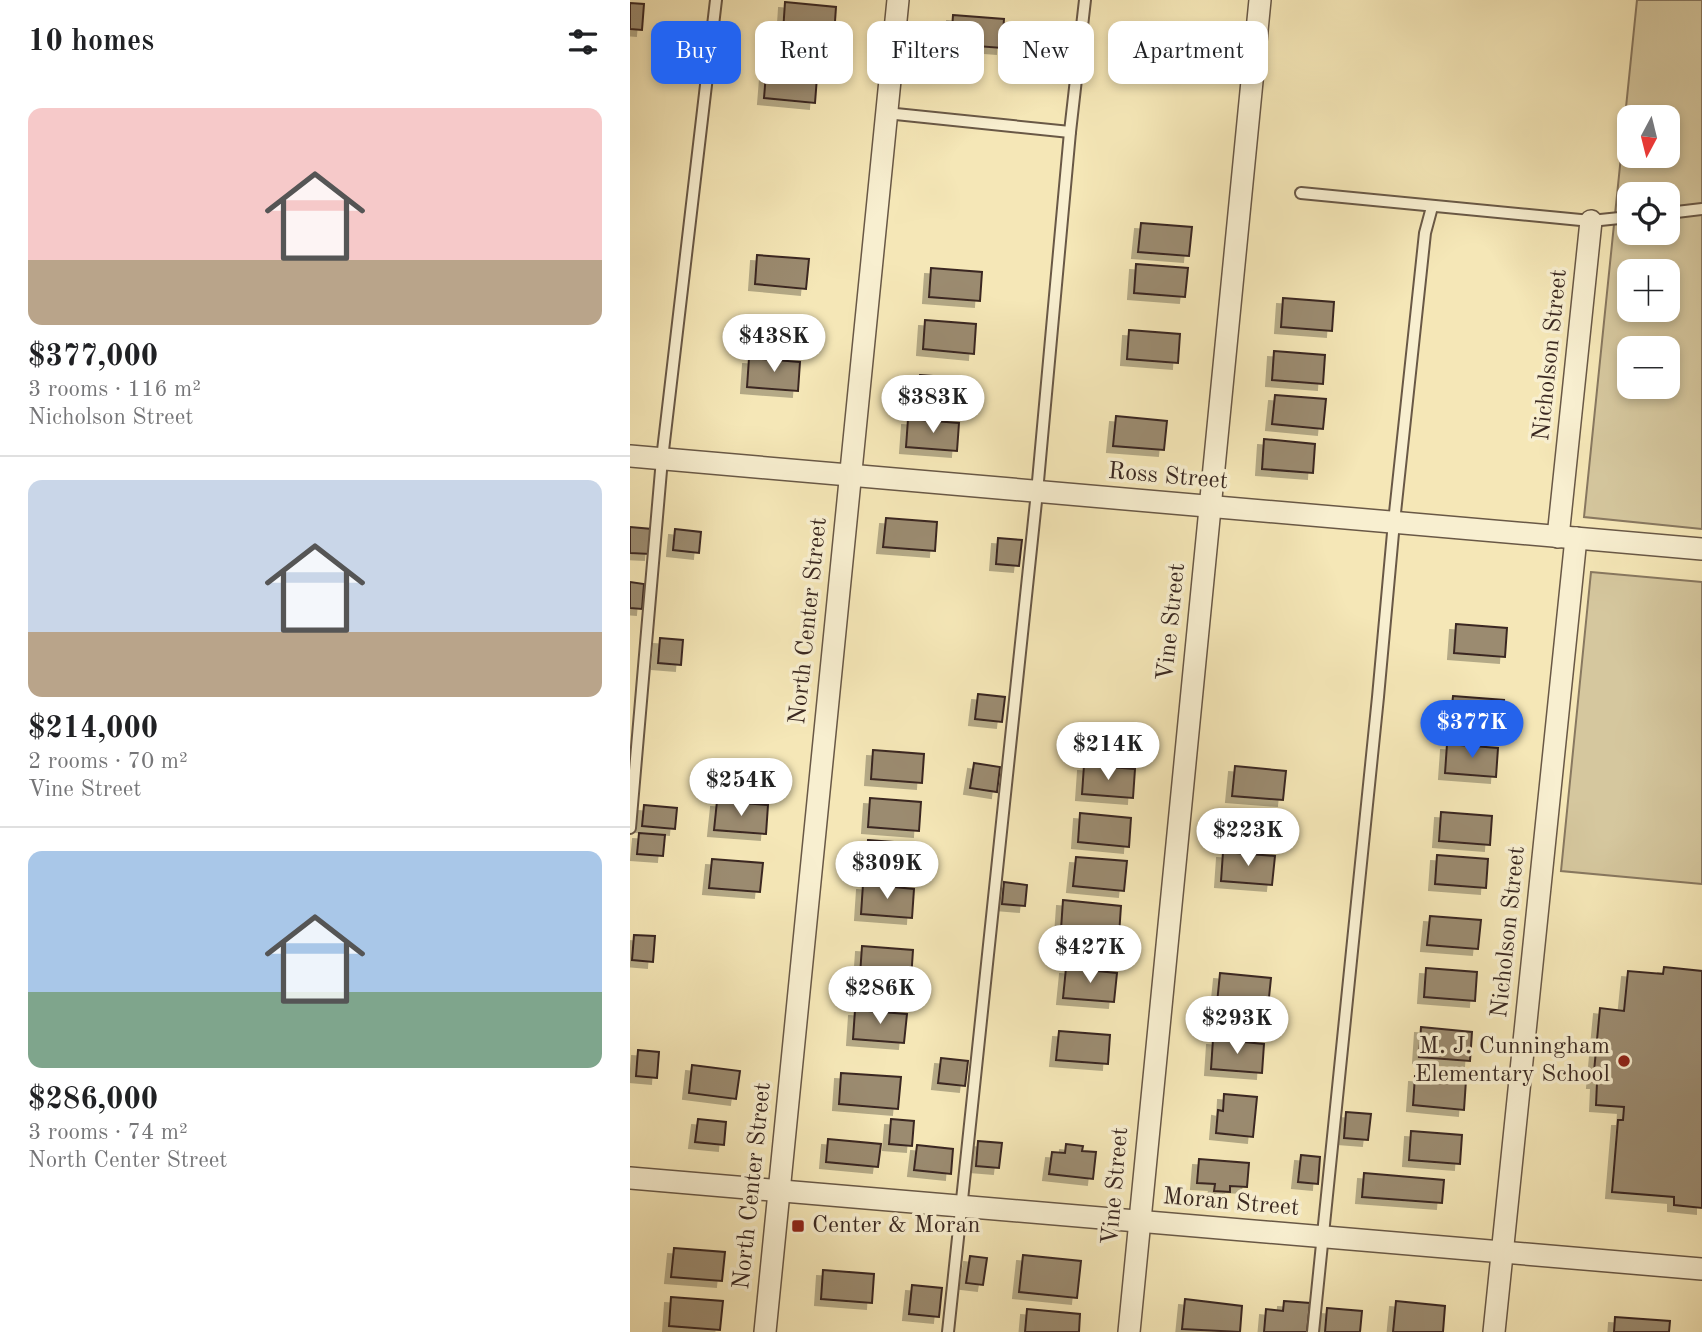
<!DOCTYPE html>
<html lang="en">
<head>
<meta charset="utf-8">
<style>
  :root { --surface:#fff; --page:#f2f2f2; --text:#202124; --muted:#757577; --line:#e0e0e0; --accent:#2563eb }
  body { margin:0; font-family:"Old Standard TT",serif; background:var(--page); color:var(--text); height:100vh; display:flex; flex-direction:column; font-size:26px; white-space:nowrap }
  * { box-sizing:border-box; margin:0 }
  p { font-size:23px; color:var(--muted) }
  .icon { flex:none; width:38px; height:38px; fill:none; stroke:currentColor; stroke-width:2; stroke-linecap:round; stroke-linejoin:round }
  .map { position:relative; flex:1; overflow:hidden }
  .side { display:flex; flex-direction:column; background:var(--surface); width:630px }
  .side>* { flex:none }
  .guide { position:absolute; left:21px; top:21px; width:665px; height:63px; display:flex; gap:14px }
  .needle { width:46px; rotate:187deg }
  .fabs { position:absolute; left:987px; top:105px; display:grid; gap:14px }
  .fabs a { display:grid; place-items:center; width:63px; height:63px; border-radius:14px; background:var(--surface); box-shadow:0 4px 10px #0003; font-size:35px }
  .price { position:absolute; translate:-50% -60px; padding:0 16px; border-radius:24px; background:#fff; color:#222; font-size:23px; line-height:46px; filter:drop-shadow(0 2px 4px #0008) }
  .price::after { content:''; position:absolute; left:50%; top:42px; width:21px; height:16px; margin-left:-10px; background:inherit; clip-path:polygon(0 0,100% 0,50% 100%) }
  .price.selected { background:var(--accent); color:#fff }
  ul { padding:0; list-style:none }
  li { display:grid; align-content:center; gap:14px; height:371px; padding:0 28px }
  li+li { border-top:2px solid var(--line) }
  li span { display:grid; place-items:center; height:217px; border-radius:14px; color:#555 }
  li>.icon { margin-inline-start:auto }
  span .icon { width:126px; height:126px; fill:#fffc; stroke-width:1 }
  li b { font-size:30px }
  h2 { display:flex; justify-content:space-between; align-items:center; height:84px; padding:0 28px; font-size:30px }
  .pill { padding:0 24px; border-radius:14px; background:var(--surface); box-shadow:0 4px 10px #0003; font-size:24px; line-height:63px }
  .pill.selected { background:var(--accent); color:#fff }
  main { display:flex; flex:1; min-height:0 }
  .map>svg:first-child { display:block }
  .green { fill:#d5c79e; stroke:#887860; stroke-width:2; fill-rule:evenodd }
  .building { fill:#9b8b6f; stroke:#3a2821; stroke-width:2; filter:url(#shadow) }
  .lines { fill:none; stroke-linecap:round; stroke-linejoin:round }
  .lane-casing { stroke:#695846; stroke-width:14 }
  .street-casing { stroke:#695846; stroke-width:24 }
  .lane { stroke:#f8efd0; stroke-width:10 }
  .street { stroke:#f8efd0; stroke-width:21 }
  .poi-dot { fill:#8f2418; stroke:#f8efd0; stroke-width:2.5 }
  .labels { text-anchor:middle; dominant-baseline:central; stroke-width:7; stroke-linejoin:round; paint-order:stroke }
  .street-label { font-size:24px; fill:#3a2821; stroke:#f8efd0 }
  .poi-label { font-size:24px; fill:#3a2821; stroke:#f8efd0; text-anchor:end }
</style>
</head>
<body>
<main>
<section class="side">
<h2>10 homes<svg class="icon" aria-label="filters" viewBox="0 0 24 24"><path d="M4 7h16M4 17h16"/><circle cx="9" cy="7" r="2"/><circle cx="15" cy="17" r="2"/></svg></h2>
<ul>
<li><span style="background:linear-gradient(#f6c9c9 70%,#b9a48a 0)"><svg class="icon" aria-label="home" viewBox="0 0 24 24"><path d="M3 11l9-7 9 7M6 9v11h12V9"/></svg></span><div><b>$377,000</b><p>3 rooms · 116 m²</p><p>Nicholson Street</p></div></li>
<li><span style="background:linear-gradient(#c9d6e8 70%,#b9a48a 0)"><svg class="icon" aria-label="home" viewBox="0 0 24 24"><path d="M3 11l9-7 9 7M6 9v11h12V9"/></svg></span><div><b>$214,000</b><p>2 rooms · 70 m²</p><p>Vine Street</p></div></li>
<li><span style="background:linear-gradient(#a9c7e8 65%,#7fa58c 0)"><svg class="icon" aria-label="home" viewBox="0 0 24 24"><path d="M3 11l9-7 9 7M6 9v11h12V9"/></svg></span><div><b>$286,000</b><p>3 rooms · 74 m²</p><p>North Center Street</p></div></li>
</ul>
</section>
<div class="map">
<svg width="1072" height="1332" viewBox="0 0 1072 1332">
  <defs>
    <filter id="shadow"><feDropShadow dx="-6" dy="6" stdDeviation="0" flood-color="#0004"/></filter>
  </defs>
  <rect width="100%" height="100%" fill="#f5e7b7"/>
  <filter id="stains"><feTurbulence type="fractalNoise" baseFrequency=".00286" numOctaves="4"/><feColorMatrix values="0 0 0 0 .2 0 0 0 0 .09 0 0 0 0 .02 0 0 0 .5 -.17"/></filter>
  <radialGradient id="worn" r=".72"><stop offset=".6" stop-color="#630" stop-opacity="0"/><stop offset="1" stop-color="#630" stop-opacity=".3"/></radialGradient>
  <g class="green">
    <path d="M1007,0H1072V529L954,517ZM999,117H1038V156H999ZM999,194H1038V233H999ZM999,271H1038V310H999ZM999,348H1038V387H999Z"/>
    <polygon points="961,572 1072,582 1072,884 931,871"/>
  </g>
  <g class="building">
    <polygon points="155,2 206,7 204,36 153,32"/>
    <polygon points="0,3 14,4 12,30 0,29"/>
    <polygon points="323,15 374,19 372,48 321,44"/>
    <polygon points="153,35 203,39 202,64 151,60"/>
    <polygon points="136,73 187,77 185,103 134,98"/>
    <polygon points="511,223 562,227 559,256 508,252"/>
    <polygon points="127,255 179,259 176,289 125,284"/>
    <polygon points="506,264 558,268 555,297 504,293"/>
    <polygon points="301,268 352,272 350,301 299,297"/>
    <polygon points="653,298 704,302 702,331 651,327"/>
    <polygon points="120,318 171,322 169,351 118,347"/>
    <polygon points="295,320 346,324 344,354 293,349"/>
    <polygon points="499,330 550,334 548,363 497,359"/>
    <polygon points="644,351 695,355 693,384 642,380"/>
    <polygon points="119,358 170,362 168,391 117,387"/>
    <polygon points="290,375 341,379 338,408 287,404"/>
    <polygon points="645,395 696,399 693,429 642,424"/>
    <polygon points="486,416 537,421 534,450 483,446"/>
    <polygon points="278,419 329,423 327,451 276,447"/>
    <polygon points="634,439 685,444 683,473 632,469"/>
    <polygon points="256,518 307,522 305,551 253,547"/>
    <polygon points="0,527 22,529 20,554 0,553"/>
    <polygon points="45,529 71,532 69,553 43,550"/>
    <polygon points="368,538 392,540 389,566 366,564"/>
    <polygon points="0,582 14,584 12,609 0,608"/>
    <polygon points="826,624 877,628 875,657 824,653"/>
    <polygon points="30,638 53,640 51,665 28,663"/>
    <polygon points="348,694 375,697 372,722 345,719"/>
    <polygon points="823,696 874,700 871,729 820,725"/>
    <polygon points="817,744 868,748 866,777 815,773"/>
    <polygon points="243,750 294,754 292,783 241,779"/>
    <polygon points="344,763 370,767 367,792 340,788"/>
    <polygon points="454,765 505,769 503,798 452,794"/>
    <polygon points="605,766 656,771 653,800 602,796"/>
    <polygon points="240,798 291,802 289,831 238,827"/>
    <polygon points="87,801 138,805 136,834 84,830"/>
    <polygon points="14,805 47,808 45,829 12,826"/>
    <polygon points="811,812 862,816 860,845 809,841"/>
    <polygon points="450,813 501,818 499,847 448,842"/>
    <polygon points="600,813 651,817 648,846 597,842"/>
    <polygon points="9,833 35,835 33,856 7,854"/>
    <polygon points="238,840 289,844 286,873 235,869"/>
    <polygon points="593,852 645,856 642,885 591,881"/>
    <polygon points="807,855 858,859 856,888 805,884"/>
    <polygon points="446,857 497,861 494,891 443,886"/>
    <polygon points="82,859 133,863 130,892 79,888"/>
    <polygon points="374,882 397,885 395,906 372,904"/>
    <polygon points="233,884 284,889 282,918 231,914"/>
    <polygon points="433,900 491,906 489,935 431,929"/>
    <polygon points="800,916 851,920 848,949 797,945"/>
    <polygon points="4,935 25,936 23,962 2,960"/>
    <polygon points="232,946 283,950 281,980 230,975"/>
    <polygon points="1034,967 1072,971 1072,1208 1044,1205 1044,1197 982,1192 988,1120 993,1120 994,1107 966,1105 967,1082 963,1082 970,1008 994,1011 998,971 1033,974"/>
    <polygon points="436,968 487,973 484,1002 433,998"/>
    <polygon points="796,968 847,972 845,1001 794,997"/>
    <polygon points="590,973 641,978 638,1007 587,1003"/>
    <polygon points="225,1010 277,1014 274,1043 223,1039"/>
    <polygon points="791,1027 842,1032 840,1061 789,1057"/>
    <polygon points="429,1031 480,1035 478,1064 426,1060"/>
    <polygon points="583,1039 634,1044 632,1073 581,1069"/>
    <polygon points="8,1050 29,1052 27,1078 6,1076"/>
    <polygon points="311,1058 338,1061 335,1086 308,1083"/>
    <polygon points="62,1065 110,1071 106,1099 59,1093"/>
    <polygon points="211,1073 271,1077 268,1109 209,1104"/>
    <polygon points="785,1076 836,1080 834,1110 783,1105"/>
    <polygon points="594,1094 627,1097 623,1137 586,1133 588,1110 593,1111"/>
    <polygon points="716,1112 741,1114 738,1140 714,1138"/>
    <polygon points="68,1119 96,1122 94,1145 65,1142"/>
    <polygon points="261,1119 284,1121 282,1146 259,1144"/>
    <polygon points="781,1131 832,1135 830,1164 779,1160"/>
    <polygon points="198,1139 251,1144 248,1167 196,1162"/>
    <polygon points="348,1141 372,1143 369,1168 346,1166"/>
    <polygon points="436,1144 453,1146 452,1151 466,1152 463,1179 419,1174 422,1152 435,1153"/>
    <polygon points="287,1145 323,1149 321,1174 284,1170"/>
    <polygon points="671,1155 690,1157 688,1184 668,1182"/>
    <polygon points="569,1159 619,1163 617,1187 600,1186 600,1192 584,1191 585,1184 567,1183"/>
    <polygon points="734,1173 814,1180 812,1203 732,1197"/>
    <polygon points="44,1248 95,1252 92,1281 41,1277"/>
    <polygon points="393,1255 451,1261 447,1298 389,1292"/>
    <polygon points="340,1256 357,1258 353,1285 336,1283"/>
    <polygon points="193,1270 244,1274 242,1303 191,1299"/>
    <polygon points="282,1285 312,1288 309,1317 279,1314"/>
    <polygon points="41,1297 93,1301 90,1330 39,1326"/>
    <polygon points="555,1299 612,1306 610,1332 552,1329"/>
    <polygon points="654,1301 680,1303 677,1332 634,1332 636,1309 653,1311"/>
    <polygon points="766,1301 815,1306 813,1332 763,1332"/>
    <polygon points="697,1308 732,1311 730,1332 695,1332"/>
    <polygon points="397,1309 450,1314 449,1332 395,1332"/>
    <polygon points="985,1317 1040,1321 1039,1332 984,1332"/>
  </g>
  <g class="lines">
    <g class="lane-casing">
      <g id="lane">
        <polyline points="256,113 440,132"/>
        <polyline points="671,193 961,221 999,217"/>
        <polyline points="1038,213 1072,209"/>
        <polyline points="0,828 32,459 86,0"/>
        <polyline points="318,1332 407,492 440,132 455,0"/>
        <polyline points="683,1332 748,697 764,522 795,233 802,207"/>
      </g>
    </g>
    <g class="street-casing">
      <g id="street">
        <polyline points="0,456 1072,549"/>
        <polyline points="928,537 961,221"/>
        <polyline points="0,1178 1072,1269"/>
        <polyline points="135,1332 268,0"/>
        <polyline points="499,1332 630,0"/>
        <polyline points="864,1332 946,538"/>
      </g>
    </g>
    <use href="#lane" class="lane"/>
    <use href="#street" class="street"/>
  </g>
  <g class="poi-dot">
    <circle cx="994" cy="1061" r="7"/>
    <rect x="161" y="1219" width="14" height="14" rx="3.5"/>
  </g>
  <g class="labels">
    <g class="street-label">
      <text transform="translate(921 355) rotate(-84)">Nicholson Street</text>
      <text transform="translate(538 477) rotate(5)">Ross Street</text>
      <text transform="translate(179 621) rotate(-84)">North Center Street</text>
      <text transform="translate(542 622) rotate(-84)">Vine Street</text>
      <text transform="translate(879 932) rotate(-84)">Nicholson Street</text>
      <text transform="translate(123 1186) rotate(-84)">North Center Street</text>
      <text transform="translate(486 1186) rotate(-85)">Vine Street</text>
      <text transform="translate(601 1203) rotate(5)">Moran Street</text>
    </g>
    <g class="poi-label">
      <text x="980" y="1047">M. J. Cunningham<tspan x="980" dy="28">Elementary School</tspan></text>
      <text x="182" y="1226" text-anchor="start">Center &amp; Moran</text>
    </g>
  </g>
  <rect width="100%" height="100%" filter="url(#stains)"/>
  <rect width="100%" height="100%" fill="url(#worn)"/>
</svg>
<div class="fabs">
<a><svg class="needle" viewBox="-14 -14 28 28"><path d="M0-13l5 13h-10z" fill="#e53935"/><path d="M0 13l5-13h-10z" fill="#757577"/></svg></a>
<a><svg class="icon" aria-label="locate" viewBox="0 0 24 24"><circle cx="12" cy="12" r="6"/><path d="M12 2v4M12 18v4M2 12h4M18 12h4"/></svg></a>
<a>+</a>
<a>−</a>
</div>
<b class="price" style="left:144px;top:374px">$438K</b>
<b class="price" style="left:303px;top:435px">$383K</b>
<b class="price selected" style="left:842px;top:760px">$377K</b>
<b class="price" style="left:478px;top:782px">$214K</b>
<b class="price" style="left:111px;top:818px">$254K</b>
<b class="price" style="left:618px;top:868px">$223K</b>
<b class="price" style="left:257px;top:901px">$309K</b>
<b class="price" style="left:460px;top:985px">$427K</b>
<b class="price" style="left:250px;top:1026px">$286K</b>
<b class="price" style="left:607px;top:1056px">$293K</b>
<div class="guide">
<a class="pill selected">Buy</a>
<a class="pill">Rent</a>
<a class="pill">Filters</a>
<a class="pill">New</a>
<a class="pill">Apartment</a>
</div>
</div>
</main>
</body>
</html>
